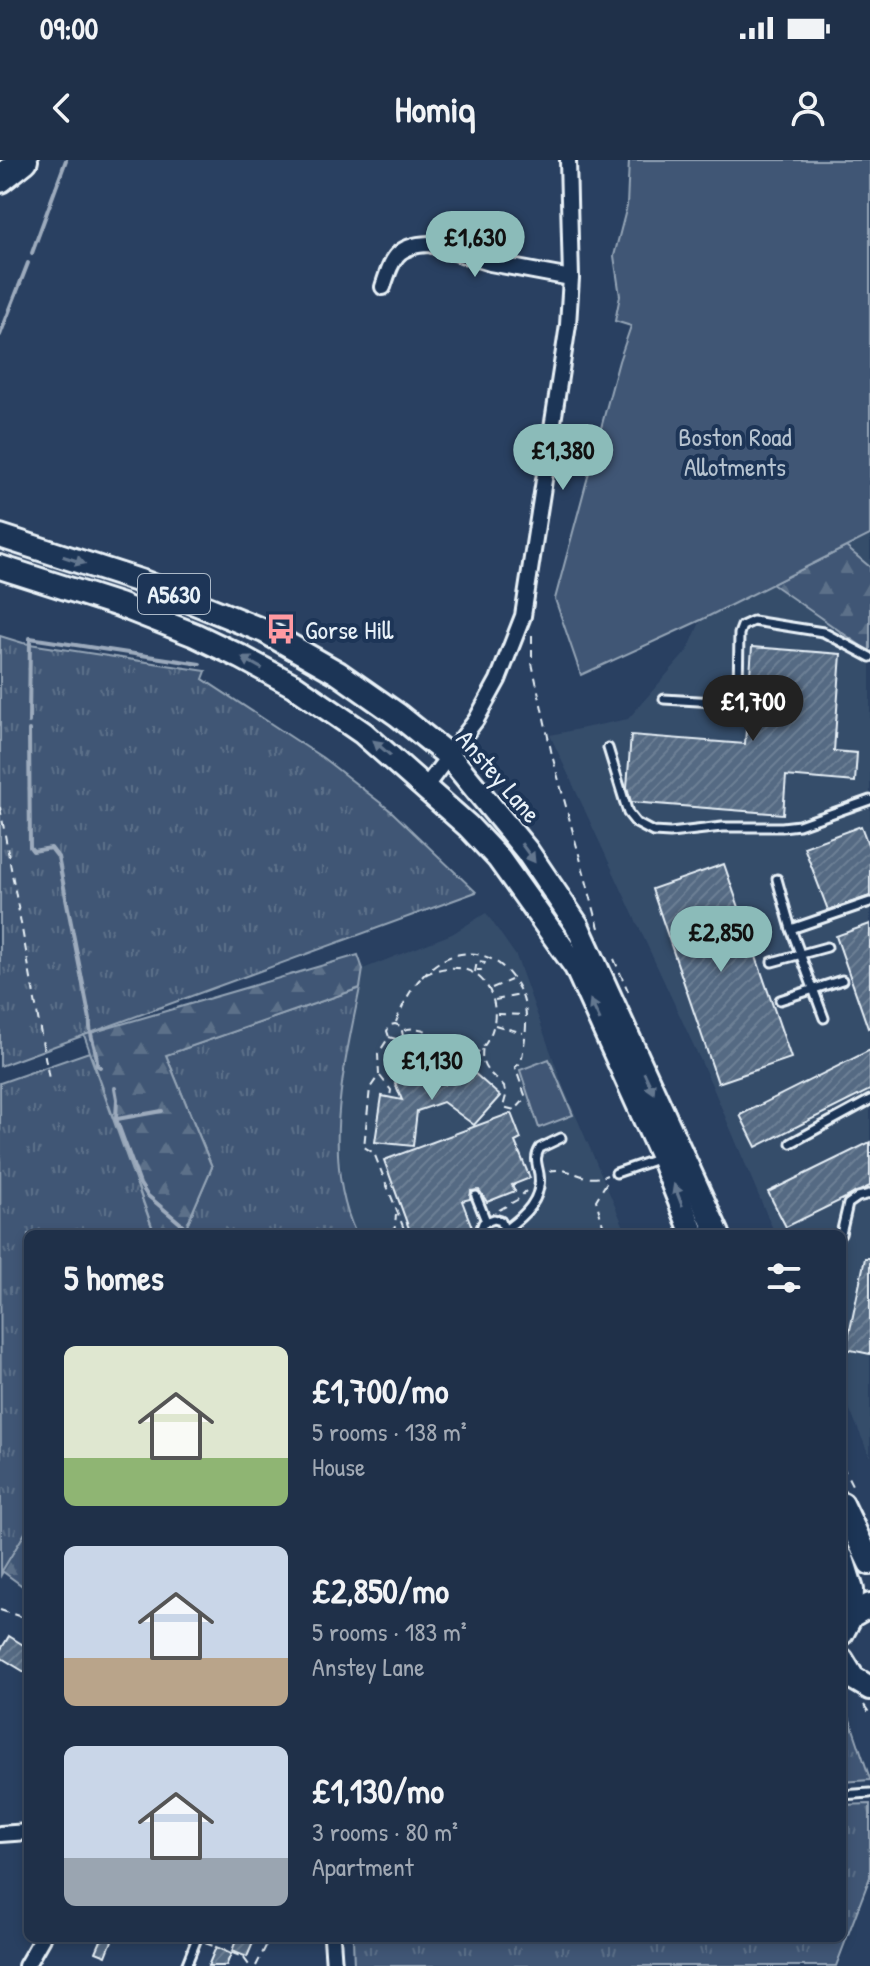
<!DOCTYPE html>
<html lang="en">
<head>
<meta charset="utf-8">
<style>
  :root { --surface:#1f3049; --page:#273850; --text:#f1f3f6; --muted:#a1a9b4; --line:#3c4b61; --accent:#8bbbb9 }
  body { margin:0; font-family:"Patrick Hand",sans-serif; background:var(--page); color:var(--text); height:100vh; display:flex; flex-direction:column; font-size:30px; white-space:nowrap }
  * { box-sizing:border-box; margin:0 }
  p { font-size:26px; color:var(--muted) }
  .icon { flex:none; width:44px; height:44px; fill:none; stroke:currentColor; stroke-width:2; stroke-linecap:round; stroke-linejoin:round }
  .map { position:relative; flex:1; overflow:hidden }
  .side { position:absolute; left:24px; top:1070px; width:822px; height:712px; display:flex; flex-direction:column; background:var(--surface); border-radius:12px; box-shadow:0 4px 12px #0003,0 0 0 2px var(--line) }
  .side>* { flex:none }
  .price { position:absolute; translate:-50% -68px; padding:0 18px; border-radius:28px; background:var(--accent); color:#111; font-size:26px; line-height:52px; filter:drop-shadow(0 2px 4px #0008) }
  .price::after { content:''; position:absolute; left:50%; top:48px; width:24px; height:18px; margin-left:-12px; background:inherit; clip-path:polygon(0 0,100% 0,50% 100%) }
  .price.on { background:#222; color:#fff }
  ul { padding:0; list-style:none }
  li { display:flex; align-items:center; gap:24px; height:200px; padding:0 40px }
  li span { display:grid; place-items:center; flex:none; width:224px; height:160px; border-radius:12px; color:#555 }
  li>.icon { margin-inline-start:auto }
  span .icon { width:96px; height:96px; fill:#fffc; stroke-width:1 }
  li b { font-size:34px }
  h2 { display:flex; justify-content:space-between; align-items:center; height:96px; padding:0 40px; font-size:34px }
  .status { display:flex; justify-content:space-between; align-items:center; height:56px; padding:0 40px; background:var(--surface); direction:ltr }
  .status svg { height:22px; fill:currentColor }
  header { display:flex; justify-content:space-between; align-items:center; height:104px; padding:0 40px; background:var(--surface); font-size:36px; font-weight:700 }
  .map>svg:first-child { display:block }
  .built { fill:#364d6b }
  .grass { fill:url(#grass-tufts); stroke:#94a4b6; stroke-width:2 }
  .forest { fill:url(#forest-firs); stroke:#94a4b6; stroke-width:2 }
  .green { fill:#415774; stroke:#94a4b6; stroke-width:2 }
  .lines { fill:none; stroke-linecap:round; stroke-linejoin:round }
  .stream { stroke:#9dabbd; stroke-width:4 }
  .building { fill:url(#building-hatch); stroke:#e8f1f8; stroke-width:2 }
  .lane-casing { stroke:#e8f1f8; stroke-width:13 }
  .street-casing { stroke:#e8f1f8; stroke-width:20 }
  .primary-casing { stroke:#e8f1f8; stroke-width:28 }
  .highway-casing { stroke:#e8f1f8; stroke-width:32 }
  .path { stroke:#e8f1f8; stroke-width:2; stroke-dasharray:8 6; stroke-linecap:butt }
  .lane { stroke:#1d3557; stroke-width:7 }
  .street { stroke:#1d3557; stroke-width:14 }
  .primary { stroke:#1d3557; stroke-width:22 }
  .highway { stroke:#1d3557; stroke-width:26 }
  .oneway { fill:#64778f }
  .labels { text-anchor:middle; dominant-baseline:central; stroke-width:8; stroke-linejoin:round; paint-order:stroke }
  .shield { fill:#1d3557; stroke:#abb9c8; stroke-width:2 }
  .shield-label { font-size:24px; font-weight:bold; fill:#e8f1f8 }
  .park-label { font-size:26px; fill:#b6c3d0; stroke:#1d3557 }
  .poi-label { font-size:26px; fill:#e8f1f8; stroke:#1d3557; text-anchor:start }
  .street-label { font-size:26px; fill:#e8f1f8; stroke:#1d3557 }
</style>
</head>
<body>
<div class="status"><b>09:00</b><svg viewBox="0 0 49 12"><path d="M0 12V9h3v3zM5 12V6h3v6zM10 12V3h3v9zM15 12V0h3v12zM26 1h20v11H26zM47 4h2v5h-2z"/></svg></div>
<header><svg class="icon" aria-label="back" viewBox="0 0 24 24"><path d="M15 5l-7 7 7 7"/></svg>Homiq<svg class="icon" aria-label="person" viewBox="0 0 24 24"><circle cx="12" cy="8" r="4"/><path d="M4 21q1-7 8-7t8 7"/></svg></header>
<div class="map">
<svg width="870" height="1806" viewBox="0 0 870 1806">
  <defs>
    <pattern id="grass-tufts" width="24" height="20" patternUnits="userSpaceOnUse" patternTransform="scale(2)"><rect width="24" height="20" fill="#415774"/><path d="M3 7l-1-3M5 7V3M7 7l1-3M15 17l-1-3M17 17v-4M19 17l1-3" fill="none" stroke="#5c7089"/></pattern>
    <pattern id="forest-firs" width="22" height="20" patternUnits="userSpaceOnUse" patternTransform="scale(2)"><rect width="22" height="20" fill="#415774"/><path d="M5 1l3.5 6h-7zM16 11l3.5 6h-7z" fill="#5c7089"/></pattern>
    <pattern id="building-hatch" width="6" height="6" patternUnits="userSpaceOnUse" patternTransform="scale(2)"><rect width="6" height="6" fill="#556a83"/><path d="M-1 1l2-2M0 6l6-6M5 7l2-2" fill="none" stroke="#6d8095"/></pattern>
  </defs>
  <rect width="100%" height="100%" fill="#294061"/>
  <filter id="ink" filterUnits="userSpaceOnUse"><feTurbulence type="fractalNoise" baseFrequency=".0125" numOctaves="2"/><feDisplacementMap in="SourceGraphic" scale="16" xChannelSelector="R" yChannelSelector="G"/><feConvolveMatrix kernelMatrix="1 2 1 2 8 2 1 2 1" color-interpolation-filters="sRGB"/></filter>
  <g filter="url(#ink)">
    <g class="built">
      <polygon points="870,375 870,407 846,387"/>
      <polygon points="772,424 870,492 870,1297 842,1231 842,1074 775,1074 711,923 550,575 628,559 688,490 701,460"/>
      <polygon points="486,753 516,796 563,926 627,1074 356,1074 345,1049 338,981 342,916 363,809 452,774"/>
    </g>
    <g class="grass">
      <polygon points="0,476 23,483 206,511 203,519 323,598 391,651 476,732 0,906"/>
      <path d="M360,828C344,906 321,998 356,1074H183L212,1007L166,895Z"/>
      <polygon points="89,892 153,1070 151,1074 28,1074 28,1368 1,1415 0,923"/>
      <polygon points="842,1536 870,1619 870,1620 842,1622"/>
      <polygon points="870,1644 870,1717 836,1806 354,1806 353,1778 842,1778 842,1645"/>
    </g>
    <g class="forest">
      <polygon points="846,387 870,407 870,492 772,424"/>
      <polygon points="358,795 363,809 360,828 166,895 212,1007 183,1074 151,1074 153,1069 84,875"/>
      <polygon points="28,1368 28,1430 2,1411"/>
    </g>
    <g class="green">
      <polygon points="629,0 870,0 870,375 701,460 581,515 555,439 619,201 631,166 615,161 620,136 614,96 627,46"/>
      <polygon points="549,899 573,955 539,968 520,910"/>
    </g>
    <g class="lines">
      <g class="stream">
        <polyline points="32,93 66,0"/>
        <polyline points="0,175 28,103"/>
        <polyline points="29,562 30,478 200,504"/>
        <path d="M29,570L30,687L33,691L51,688L58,697L90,860C88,875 98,890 97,905L100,907"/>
        <polyline points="115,928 117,939 116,959 140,1024 147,1035 193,1074"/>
        <polyline points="117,959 162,951"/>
      </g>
    </g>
    <g class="building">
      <polygon points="752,487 841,494 834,591 857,593 855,622 786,616 783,654 631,642 627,627 631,575 745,584"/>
      <polygon points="861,666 870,690 870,736 828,750 804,687"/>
      <polygon points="724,704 791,898 718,923 652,729"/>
      <polygon points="870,764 870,867 868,868 836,776"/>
      <polygon points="870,890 870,930 756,987 740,955"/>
      <polygon points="462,902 500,936 474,965 443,942 417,951 413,986 375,982 382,936 402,940 395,923 437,905 445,924"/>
      <polygon points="511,953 521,979 515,982 530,1018 512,1025 515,1031 487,1042 479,1030 471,1031 470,1039 462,1041 473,1070 464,1074 411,1074 384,1000"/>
      <polygon points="870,982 870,1026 786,1067 768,1032"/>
      <polygon points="865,1098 870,1098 870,1194 846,1189"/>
      <polygon points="9,1476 28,1488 28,1514 0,1497 0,1491"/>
      <polygon points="102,1778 113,1778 106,1796 96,1792"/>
      <polygon points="237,1778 255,1778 247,1797 232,1791"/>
      <polygon points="216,1787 231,1794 226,1806 208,1806"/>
    </g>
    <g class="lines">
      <g class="lane-casing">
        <g id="lane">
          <polyline points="664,539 732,543 738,532 739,474 742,466 753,461 823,472 870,497"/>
          <polyline points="608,588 628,653 636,663 653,672 670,673 722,667 782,667 799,665 870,640"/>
          <polyline points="777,719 791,769"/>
          <polyline points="772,802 827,787"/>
          <polyline points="780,840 842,820"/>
          <polyline points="824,858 791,769 870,742"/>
          <polyline points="791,983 870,940"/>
          <polyline points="616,1013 660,998"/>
          <polyline points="476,1036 486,1061"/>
          <path d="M506,1069C524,1056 543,1039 539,1014C537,1003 534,998 540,988L561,978"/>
          <polyline points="479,1074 483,1063 494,1059 501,1061 506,1074"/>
          <polyline points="841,1074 848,1044 858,1037 870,1034"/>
          <polyline points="842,1635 870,1633"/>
          <polyline points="186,1806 197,1778"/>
        </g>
      </g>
      <g class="street-casing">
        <g id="street">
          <path d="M383,127C392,99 396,85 429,84L490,103L571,118"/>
          <polyline points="426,626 476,560 498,520 523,456 568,165 571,118 568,0"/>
          <polyline points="0,1674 28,1672"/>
          <polyline points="332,1778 334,1806"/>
          <polyline points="26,1806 42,1778"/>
        </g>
      </g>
      <g class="primary-casing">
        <g id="primary">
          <polyline points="0,376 143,422 264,471 338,513 398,555 449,596 527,691 577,765 718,1074"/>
          <polyline points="0,407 119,445 195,475 241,497 293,525 363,573 468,666 499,699 576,807 662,997 693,1074"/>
          <polyline points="842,1344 870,1403"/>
          <polyline points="842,1398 852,1430 851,1456"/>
          <polyline points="842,1473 851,1456 870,1445"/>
          <polyline points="842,1500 853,1518 870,1528"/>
        </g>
      </g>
      <g class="highway-casing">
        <polyline id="highway" points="0,19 24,0"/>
      </g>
      <g class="path">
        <polyline points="532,475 532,503 552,595 599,768"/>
        <polyline points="0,647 49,919"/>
        <polyline points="614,799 629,833"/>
        <polyline points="475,812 477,801 485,802 482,810 477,810"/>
        <path d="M422,817C452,782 498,786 519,829C531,851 525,880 521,903L515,907L526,938L515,950L503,947L506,936L504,927C490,911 479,910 483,886"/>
        <polyline points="492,828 511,820"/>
        <polyline points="495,840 520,835"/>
        <polyline points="497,854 525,855"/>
        <path d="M396,862C402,847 409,831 420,819C427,812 438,809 448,808C489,804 507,851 486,883C478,895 464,901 450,906L455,911"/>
        <polyline points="495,865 523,873"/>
        <path d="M404,870C429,863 447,882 450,906L441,913"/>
        <polyline points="389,877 399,880 403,876 401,866 395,864 390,865 387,871 389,877 378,894 379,915 370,928 364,987 374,993 406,1074"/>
        <polyline points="380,916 391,930 390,937"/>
        <path d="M549,1011C574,1005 582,1025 607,1015"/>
        <polyline points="499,1050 517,1040 526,1031"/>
        <polyline points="604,1069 596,1040 607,1022"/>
        <polyline points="394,1074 396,1055"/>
        <polyline points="842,1305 854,1329"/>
        <polyline points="0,1450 28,1459"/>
        <polyline points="864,1545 870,1554"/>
        <polyline points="205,1783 243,1797 249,1805"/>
        <polyline points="256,1806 270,1778"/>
      </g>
      <use href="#lane" class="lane"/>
      <use href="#street" class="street"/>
      <use href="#primary" class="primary"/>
      <use href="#highway" class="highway"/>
    </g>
    <defs><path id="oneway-solid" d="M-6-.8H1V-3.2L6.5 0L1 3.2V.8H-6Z" transform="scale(2)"/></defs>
    <g class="oneway">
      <use href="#oneway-solid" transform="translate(74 400) rotate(18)"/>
      <use href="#oneway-solid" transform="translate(252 503) rotate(-151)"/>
      <use href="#oneway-solid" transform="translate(382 588) rotate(-139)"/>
      <use href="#oneway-solid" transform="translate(528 693) rotate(54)"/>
      <use href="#oneway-solid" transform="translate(595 850) rotate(-115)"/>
      <use href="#oneway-solid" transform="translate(649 923) rotate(65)"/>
      <use href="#oneway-solid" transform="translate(678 1035) rotate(-111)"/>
    </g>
  </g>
  <defs>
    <g id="bus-bare" transform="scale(2.4)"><path d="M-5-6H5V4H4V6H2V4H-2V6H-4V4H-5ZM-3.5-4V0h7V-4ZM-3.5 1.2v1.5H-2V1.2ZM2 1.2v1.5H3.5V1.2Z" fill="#ff9aa2" stroke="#1d3557" stroke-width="2.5" paint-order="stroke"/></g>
  </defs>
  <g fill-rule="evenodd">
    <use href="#bus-bare" x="281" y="469"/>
  </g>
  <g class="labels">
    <rect class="shield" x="138" y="414" width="72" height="40" rx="6"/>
    <g class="shield-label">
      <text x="174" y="434">A5630</text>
    </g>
    <g class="park-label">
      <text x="735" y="276">Boston Road<tspan x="735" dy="30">Allotments</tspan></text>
    </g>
    <g class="poi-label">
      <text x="305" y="469">Gorse Hill</text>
    </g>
    <g class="street-label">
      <text transform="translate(499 616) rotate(49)">Anstey Lane</text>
    </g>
  </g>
</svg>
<b class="price" style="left:475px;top:119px">£1,630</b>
<b class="price" style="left:563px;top:332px">£1,380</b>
<b class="price on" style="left:753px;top:583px">£1,700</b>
<b class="price" style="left:721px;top:814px">£2,850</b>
<b class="price" style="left:432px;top:942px">£1,130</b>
<section class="side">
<h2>5 homes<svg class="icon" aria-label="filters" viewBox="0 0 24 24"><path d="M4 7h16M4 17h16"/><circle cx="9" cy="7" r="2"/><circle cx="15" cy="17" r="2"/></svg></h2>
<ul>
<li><span style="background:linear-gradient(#dfe7d0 70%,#8fb573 0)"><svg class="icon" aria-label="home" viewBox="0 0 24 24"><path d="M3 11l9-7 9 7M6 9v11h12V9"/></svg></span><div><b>£1,700/mo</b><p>5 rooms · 138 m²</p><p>House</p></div></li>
<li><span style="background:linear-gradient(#c9d6e8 70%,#b9a48a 0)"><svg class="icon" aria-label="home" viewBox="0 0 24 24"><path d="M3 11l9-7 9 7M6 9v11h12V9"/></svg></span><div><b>£2,850/mo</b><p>5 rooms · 183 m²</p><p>Anstey Lane</p></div></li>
<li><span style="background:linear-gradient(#c9d6e8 70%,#9aa5b1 0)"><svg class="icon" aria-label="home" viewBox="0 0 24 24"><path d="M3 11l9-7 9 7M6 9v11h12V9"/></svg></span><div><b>£1,130/mo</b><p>3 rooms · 80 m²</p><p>Apartment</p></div></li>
</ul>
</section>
</div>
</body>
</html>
